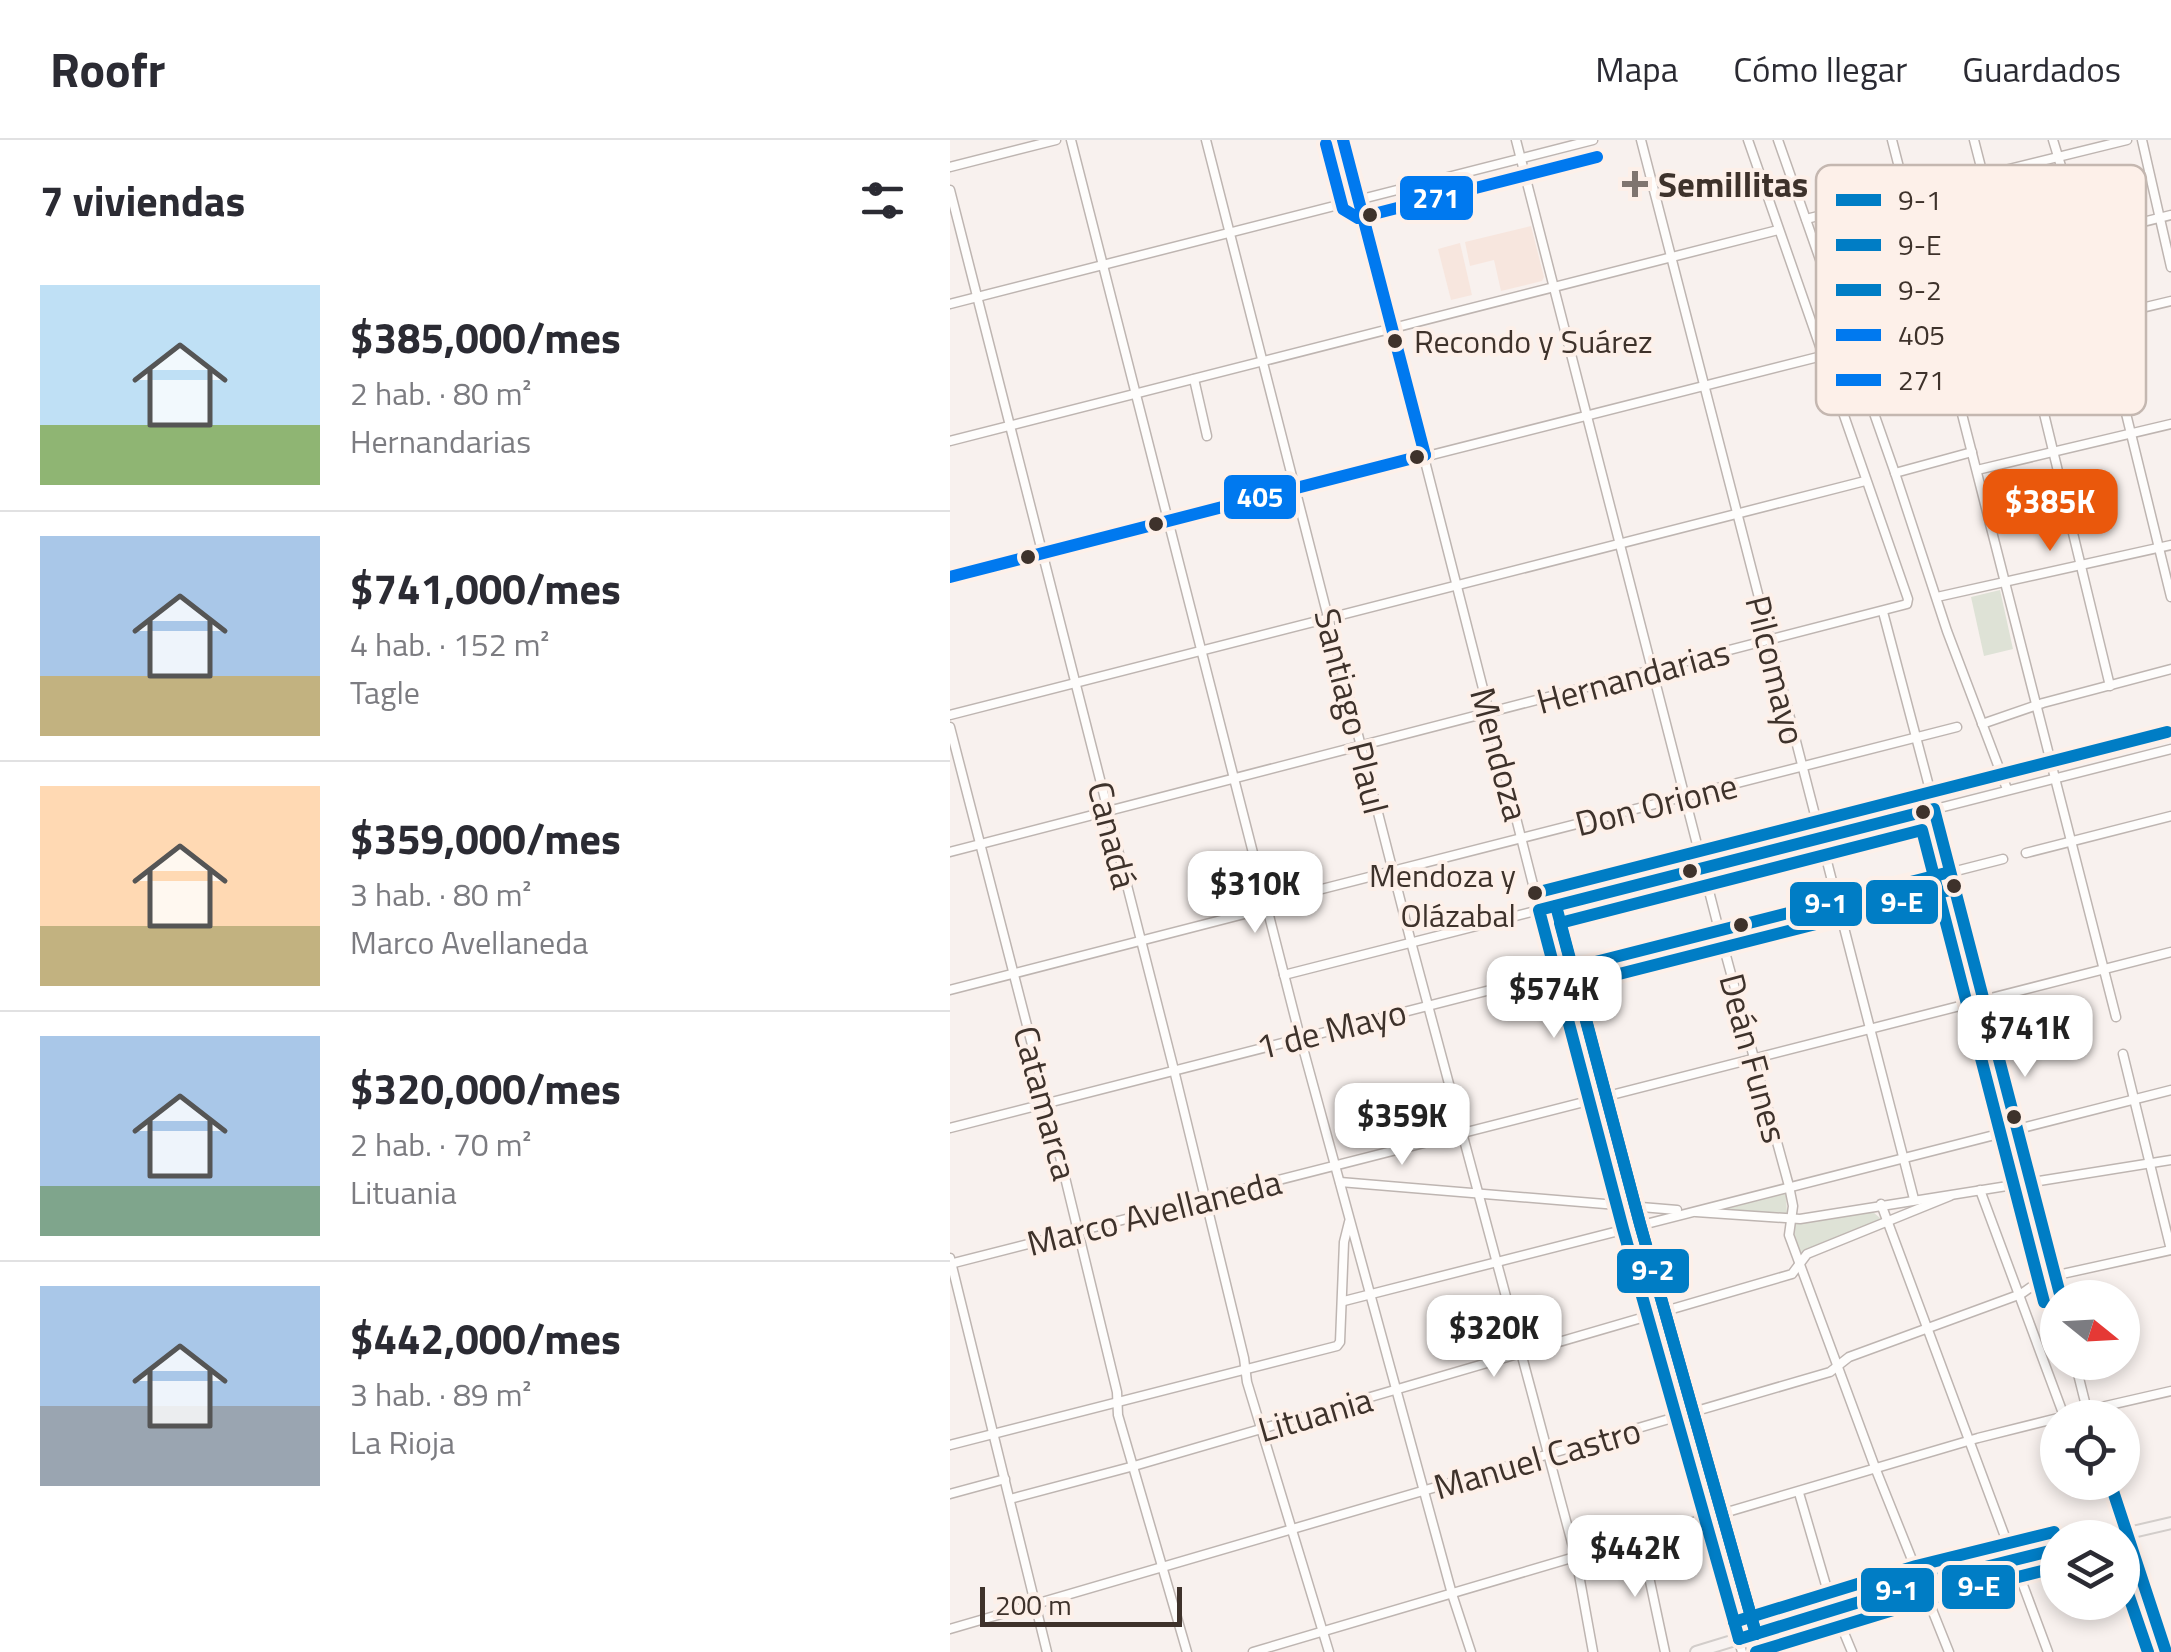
<!DOCTYPE html>
<html lang="es">
<head>
<meta charset="utf-8">
<style>
  :root { --surface:#fff; --page:#f2f2f3; --text:#2b2b33; --muted:#7c7c81; --line:#e1e1e2; --accent:#ea580c }
  body { margin:0; font-family:"Titillium Web",sans-serif; background:var(--page); color:var(--text); height:100vh; display:flex; flex-direction:column; font-size:38px; white-space:nowrap }
  * { box-sizing:border-box; margin:0 }
  p { font-size:32px; color:var(--muted) }
  .icon { flex:none; width:55px; height:55px; fill:none; stroke:currentColor; stroke-width:2; stroke-linecap:round; stroke-linejoin:round }
  .map { position:relative; flex:1; overflow:hidden }
  .drawer { display:flex; flex-direction:column; background:var(--surface); width:950px }
  .drawer>* { flex:none }
  .needle { width:65px; rotate:108deg }
  .tools { position:absolute; left:1090px; top:1140px; display:grid; gap:20px }
  .tools a { display:grid; place-items:center; width:100px; height:100px; border-radius:50%; background:var(--surface); box-shadow:0 5px 15px #0003; font-size:50px }
  .scale { position:absolute; left:30px; bottom:25px; width:202px; box-sizing:border-box; padding-left:10px; border:5px solid #3e322b; border-top:0; font-size:28px; line-height:35px; white-space:nowrap; color:#3e322b; -webkit-text-stroke:8px #fdf0e9; paint-order:stroke }
  .price { position:absolute; translate:-50% -85px; padding:0 22px; border-radius:20px; background:#fff; color:#222; font-size:32px; line-height:65px; filter:drop-shadow(0 2px 5px #0008) }
  .price::after { content:''; position:absolute; left:50%; top:60px; width:30px; height:22px; margin-left:-15px; background:inherit; clip-path:polygon(0 0,100% 0,50% 100%) }
  .price.on { background:var(--accent); color:#fff }
  ul { padding:0; list-style:none }
  li { display:flex; align-items:center; gap:30px; height:250px; padding:0 40px }
  li+li { border-top:2px solid var(--line) }
  li span { display:grid; place-items:center; flex:none; width:280px; height:200px; border-radius:0px; color:#555 }
  li>.icon { margin-inline-start:auto }
  span .icon { width:120px; height:120px; fill:#fffc; stroke-width:1 }
  li b { font-size:42px }
  h2 { display:flex; justify-content:space-between; align-items:center; height:120px; padding:0 40px; font-size:42px }
  header { display:flex; align-items:center; gap:60px; box-sizing:border-box; height:140px; padding:0 50px; background:var(--surface); border-bottom:2px solid var(--line) }
  header strong { font-size:48px }
  nav { display:flex; gap:55px; margin-inline-start:auto; font-size:35px }
  main { display:flex; flex:1; min-height:0 }
  .map>svg:first-child { display:block }
  .built { fill:#f7e6de }
  .green { fill:#dee2d6 }
  .lines { fill:none; stroke-linecap:round; stroke-linejoin:round }
  .minor-casing { stroke:#beb5b1; stroke-width:11 }
  .major-casing { stroke:#d2cdca; stroke-width:14 }
  .minor { stroke:#fefdfc; stroke-width:8 }
  .major { stroke:#f8f3f1; stroke-width:10 }
  .bus-1-casing { stroke:#fdf0e9; stroke-width:20 }
  .bus-2-casing { stroke:#fdf0e9; stroke-width:20 }
  .bus-3-casing { stroke:#fdf0e9; stroke-width:20 }
  .bus-4-casing { stroke:#fdf0e9; stroke-width:20 }
  .bus-5-casing { stroke:#fdf0e9; stroke-width:20 }
  .bus-1 { stroke:#007dc5; stroke-width:12 }
  .bus-2 { stroke:#007dc5; stroke-width:12 }
  .bus-3 { stroke:#007dc5; stroke-width:12 }
  .bus-4 { stroke:#0079ef; stroke-width:12 }
  .bus-5 { stroke:#0079ef; stroke-width:12 }
  .poi-dot { fill:#7f756f; stroke:#fdf0e9; stroke-width:4 }
  .bus-dot { fill:#3e322b; stroke:#fdf0e9; stroke-width:4 }
  .labels { text-anchor:middle; dominant-baseline:central; stroke-width:8; stroke-linejoin:round; paint-order:stroke }
  .bus-label { font-size:32px; fill:#3e322b; stroke:#fdf0e9; text-anchor:start }
  .poi-label { font-size:35px; font-weight:bold; fill:#3e322b; stroke:#fdf0e9; text-anchor:start }
  .street-label { font-size:35px; fill:#3e322b; stroke:#fdf0e9 }
  .key { fill:#fdf0e9; stroke:#c4b7b0; stroke-width:2.5 }
  .key-label { font-size:28px; fill:#3e322b }
  .line-badge { stroke:#fdf0e9; stroke-width:4 }
  .badge-label { font-size:28px; text-anchor:middle; font-weight:bold; fill:#fff }
</style>
</head>
<body>
<header>
<strong>Roofr</strong>
<nav><a>Mapa</a><a>Cómo llegar</a><a>Guardados</a></nav>
</header>
<main>
<section class="drawer">
<h2>7 viviendas<svg class="icon" aria-label="filters" viewBox="0 0 24 24"><path d="M4 7h16M4 17h16"/><circle cx="9" cy="7" r="2"/><circle cx="15" cy="17" r="2"/></svg></h2>
<ul>
<li><span style="background:linear-gradient(#bfe0f5 70%,#8fb573 0)"><svg class="icon" aria-label="home" viewBox="0 0 24 24"><path d="M3 11l9-7 9 7M6 9v11h12V9"/></svg></span><div><b>$385,000/mes</b><p>2 hab. · 80 m²</p><p>Hernandarias</p></div></li>
<li><span style="background:linear-gradient(#a9c7e8 70%,#c2b280 0)"><svg class="icon" aria-label="home" viewBox="0 0 24 24"><path d="M3 11l9-7 9 7M6 9v11h12V9"/></svg></span><div><b>$741,000/mes</b><p>4 hab. · 152 m²</p><p>Tagle</p></div></li>
<li><span style="background:linear-gradient(#ffd9b3 70%,#c2b280 0)"><svg class="icon" aria-label="home" viewBox="0 0 24 24"><path d="M3 11l9-7 9 7M6 9v11h12V9"/></svg></span><div><b>$359,000/mes</b><p>3 hab. · 80 m²</p><p>Marco Avellaneda</p></div></li>
<li><span style="background:linear-gradient(#a9c7e8 75%,#7fa58c 0)"><svg class="icon" aria-label="home" viewBox="0 0 24 24"><path d="M3 11l9-7 9 7M6 9v11h12V9"/></svg></span><div><b>$320,000/mes</b><p>2 hab. · 70 m²</p><p>Lituania</p></div></li>
<li><span style="background:linear-gradient(#a9c7e8 60%,#9aa5b1 0)"><svg class="icon" aria-label="home" viewBox="0 0 24 24"><path d="M3 11l9-7 9 7M6 9v11h12V9"/></svg></span><div><b>$442,000/mes</b><p>3 hab. · 89 m²</p><p>La Rioja</p></div></li>
</ul>
</section>
<div class="map">
<svg width="1221" height="1512" viewBox="0 0 1221 1512">
  <rect width="100%" height="100%" fill="#f8f1ee"/>
  <g class="built">
    <polygon points="581,86 594,137 592,141 551,151 544,120 520,126 515,102"/>
    <polygon points="510,103 522,155 501,160 488,109"/>
  </g>
  <g class="green">
    <polygon points="1050,450 1063,509 1034,516 1021,457"/>
    <polygon points="831,1051 836,1055 837,1075 774,1070 773,1067"/>
    <path d="M923,1072L930,1078L927,1083L852,1113C843,1108 841,1092 844,1083Z"/>
  </g>
  <g class="lines">
    <g class="minor-casing">
      <g id="minor">
        <polyline points="121,0 350,897 502,1454 521,1512"/>
        <polyline points="256,0 461,802 626,1418 643,1512"/>
        <polyline points="393,0 638,960 792,1512"/>
        <polyline points="566,0 769,790 839,1046 843,1066 839,1095 926,1330 999,1512"/>
        <polyline points="691,0 964,1059"/>
        <polyline points="828,0 945,333 997,491 1057,649"/>
        <polyline points="942,0 1166,877"/>
        <polyline points="1024,0 1054,117"/>
        <polyline points="1103,0 1133,98 1221,457"/>
        <polyline points="1192,0 1221,127"/>
        <polyline points="0,27 106,0"/>
        <polyline points="0,50 224,930 294,1218 297,1242 379,1512"/>
        <polyline points="856,79 1177,0"/>
        <polyline points="977,136 1221,75"/>
        <polyline points="0,164 643,0"/>
        <polyline points="1075,195 1160,546"/>
        <polyline points="900,209 990,185"/>
        <polyline points="998,214 1221,161"/>
        <polyline points="244,239 257,296"/>
        <polyline points="0,301 828,90"/>
        <polyline points="1027,330 1221,284"/>
        <polyline points="945,333 1022,312"/>
        <polyline points="0,437 872,216"/>
        <polyline points="987,457 1221,405"/>
        <polyline points="933,472 1080,1029 1111,1158"/>
        <polyline points="0,575 915,341"/>
        <polyline points="1032,584 1093,563 1221,529"/>
        <polyline points="0,587 97,963 167,1252 168,1275 237,1512"/>
        <polyline points="0,712 957,464 958,459 798,0"/>
        <polyline points="1076,713 1221,676"/>
        <polyline points="334,835 1221,609"/>
        <polyline points="0,850 310,770 325,761 1007,587"/>
        <polyline points="1173,914 1221,1110"/>
        <polyline points="0,988 1053,719"/>
        <polyline points="390,1042 727,1070"/>
        <polyline points="1030,1050 1114,1276"/>
        <polyline points="931,1064 1098,1512"/>
        <polyline points="746,1072 850,1079 1221,1020"/>
        <polyline points="0,1118 97,1512"/>
        <polyline points="0,1124 1221,812"/>
        <polyline points="394,1161 1221,950"/>
        <polyline points="1125,1222 1139,1278"/>
        <polyline points="1112,1276 1221,1251"/>
        <polyline points="0,1305 387,1206 390,1202 394,1102 399,1082"/>
        <polyline points="1160,1342 1216,1512"/>
        <polyline points="849,1353 880,1459 902,1512"/>
        <polyline points="0,1354 55,1339"/>
        <polyline points="60,1359 184,1326 842,1134 857,1114 1000,1056"/>
        <polyline points="691,1399 715,1512"/>
        <polyline points="0,1489 880,1232 899,1217 1071,1154 1094,1138 1221,1110"/>
        <polyline points="303,1512 1028,1298 1108,1278"/>
      </g>
    </g>
    <g class="major-casing">
      <g id="major">
        <polyline points="1157,1398 1221,1383"/>
        <polyline points="746,1512 971,1443 1108,1409"/>
      </g>
    </g>
    <use href="#minor" class="minor"/>
    <use href="#major" class="major"/>
    <g class="bus-1-casing">
      <g id="bus-1">
        <polyline points="606,832 1000,732"/>
        <polyline points="1160,1342 1216,1512"/>
        <polyline points="789,1499 673,1089 589,770 984,669 1111,1158"/>
        <polyline points="789,1499 971,1443 1108,1409"/>
      </g>
    </g>
    <g class="bus-2-casing">
      <g id="bus-2">
        <polyline points="610,849 1004,749"/>
        <polyline points="1172,1436 1198,1512"/>
        <polyline points="806,1494 690,1084 610,783 972,690 1094,1162"/>
        <polyline points="806,1512 976,1460 1108,1427"/>
      </g>
    </g>
    <g class="bus-3-casing">
      <g id="bus-3">
        <polyline points="585,753 1217,592"/>
        <polyline points="606,766 690,1084 806,1494"/>
        <polyline points="784,1482 966,1426 1104,1392"/>
      </g>
    </g>
    <g class="bus-4-casing">
      <g id="bus-4">
        <polyline points="393,0 475,315"/>
        <polyline points="0,437 475,315"/>
      </g>
    </g>
    <g class="bus-5-casing">
      <polyline id="bus-5" points="376,4 393,69 408,78 647,17"/>
    </g>
    <use href="#bus-1" class="bus-1"/>
    <use href="#bus-2" class="bus-2"/>
    <use href="#bus-3" class="bus-3"/>
    <use href="#bus-4" class="bus-4"/>
    <use href="#bus-5" class="bus-5"/>
  </g>
  <path class="poi-dot" d="M680 29h10v10h10v10h-10v10h-10v-10h-10v-10h10z"/>
  <g class="bus-dot">
    <circle cx="420" cy="75" r="9"/>
    <circle cx="445" cy="201" r="9"/>
    <circle cx="467" cy="317" r="9"/>
    <circle cx="206" cy="384" r="9"/>
    <circle cx="78" cy="417" r="9"/>
    <circle cx="973" cy="672" r="9"/>
    <circle cx="740" cy="731" r="9"/>
    <circle cx="1004" cy="746" r="9"/>
    <circle cx="585" cy="753" r="9"/>
    <circle cx="791" cy="785" r="9"/>
    <circle cx="1064" cy="977" r="9"/>
  </g>
  <g class="labels">
    <g class="bus-label">
      <text x="464" y="201">Recondo y Suárez</text>
      <text x="566" y="735" text-anchor="end">Mendoza y<tspan x="566" dy="40">Olázabal</tspan></text>
    </g>
    <g class="poi-label">
      <text x="708" y="44">Semillitas</text>
    </g>
    <g class="street-label">
      <text transform="translate(826 530) rotate(76)">Pilcomayo</text>
      <text transform="translate(683 536) rotate(-15)">Hernandarias</text>
      <text transform="translate(402 571) rotate(76)">Santiago Plaul</text>
      <text transform="translate(550 614) rotate(75)">Mendoza</text>
      <text transform="translate(706 664) rotate(-14)">Don Orione</text>
      <text transform="translate(163 695) rotate(76)">Canadá</text>
      <text transform="translate(381 889) rotate(-14)">1 de Mayo</text>
      <text transform="translate(804 918) rotate(75)">Deán Funes</text>
      <text transform="translate(96 963) rotate(75)">Catamarca</text>
      <text transform="translate(204 1072) rotate(-14)">Marco Avellaneda</text>
      <text transform="translate(365 1274) rotate(-16)">Lituania</text>
      <text transform="translate(587 1318) rotate(-16)">Manuel Castro</text>
    </g>
  </g>
  <rect x="866" y="25" width="330" height="250" rx="15" class="key"/>
  <rect x="886" y="54" width="45" height="12" fill="#007dc5"/>
  <rect x="886" y="99" width="45" height="12" fill="#007dc5"/>
  <rect x="886" y="144" width="45" height="12" fill="#007dc5"/>
  <rect x="886" y="189" width="45" height="12" fill="#0079ef"/>
  <rect x="886" y="234" width="45" height="12" fill="#0079ef"/>
  <g class="key-label">
    <text x="948" y="70">9-1</text>
    <text x="948" y="115">9-E</text>
    <text x="948" y="160">9-2</text>
    <text x="948" y="205">405</text>
    <text x="948" y="250">271</text>
  </g>
  <g class="line-badge">
    <rect x="448" y="34" width="77" height="48" rx="10" fill="#0079ef"/>
    <rect x="272" y="333" width="76" height="48" rx="10" fill="#0079ef"/>
    <rect x="914" y="738" width="76" height="48" rx="10" fill="#007dc5"/>
    <rect x="838" y="740" width="76" height="48" rx="10" fill="#007dc5"/>
    <rect x="665" y="1107" width="76" height="48" rx="10" fill="#007dc5"/>
    <rect x="990" y="1423" width="77" height="48" rx="10" fill="#007dc5"/>
    <rect x="909" y="1426" width="77" height="48" rx="10" fill="#007dc5"/>
  </g>
  <g class="badge-label">
    <text x="486" y="68">271</text>
    <text x="310" y="367">405</text>
    <text x="952" y="772">9-E</text>
    <text x="876" y="773">9-1</text>
    <text x="703" y="1140">9-2</text>
    <text x="1029" y="1456">9-E</text>
    <text x="947" y="1460">9-1</text>
  </g>
</svg>
<div class="tools">
<a><svg class="needle" viewBox="-14 -14 28 28"><path d="M0-13l5 13h-10z" fill="#e53935"/><path d="M0 13l5-13h-10z" fill="#7c7c81"/></svg></a>
<a><svg class="icon" aria-label="locate" viewBox="0 0 24 24"><circle cx="12" cy="12" r="6"/><path d="M12 2v4M12 18v4M2 12h4M18 12h4"/></svg></a>
<a><svg class="icon" aria-label="layers" viewBox="0 0 24 24"><path d="M12 4l9 5-9 5-9-5zM3 14l9 5 9-5"/></svg></a>
</div>
<div class="scale">200 m</div>
<b class="price on" style="left:1100px;top:414px">$385K</b>
<b class="price" style="left:305px;top:796px">$310K</b>
<b class="price" style="left:604px;top:901px">$574K</b>
<b class="price" style="left:1075px;top:940px">$741K</b>
<b class="price" style="left:452px;top:1028px">$359K</b>
<b class="price" style="left:544px;top:1240px">$320K</b>
<b class="price" style="left:685px;top:1460px">$442K</b>
</div>
</main>
</body>
</html>
